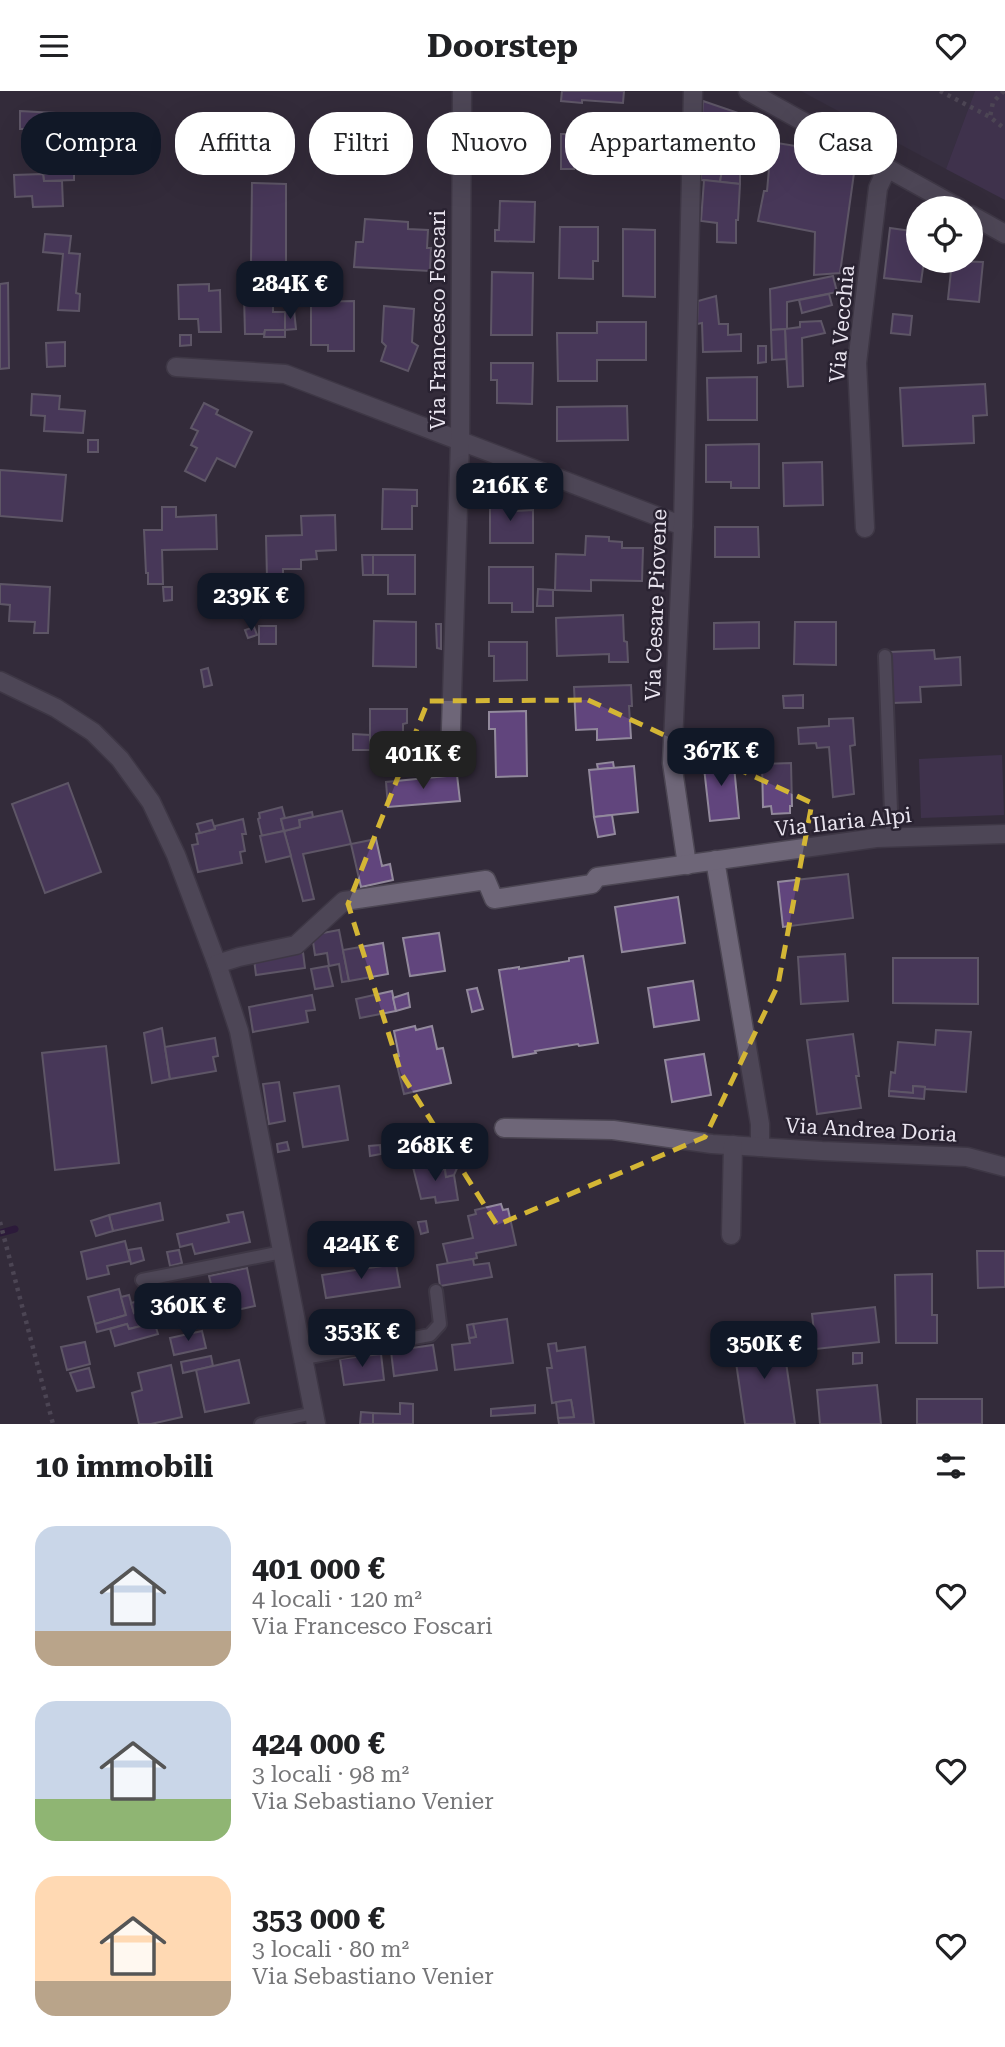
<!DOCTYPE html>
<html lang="it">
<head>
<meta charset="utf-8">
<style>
  :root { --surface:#fff; --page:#f6f6f6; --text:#202124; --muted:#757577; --accent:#111827 }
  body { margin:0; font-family:"Roboto Serif",serif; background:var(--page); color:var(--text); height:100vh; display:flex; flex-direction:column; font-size:26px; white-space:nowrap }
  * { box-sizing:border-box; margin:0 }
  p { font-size:23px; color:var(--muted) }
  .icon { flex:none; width:38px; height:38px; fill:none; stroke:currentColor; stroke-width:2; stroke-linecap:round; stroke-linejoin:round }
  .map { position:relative; height:1333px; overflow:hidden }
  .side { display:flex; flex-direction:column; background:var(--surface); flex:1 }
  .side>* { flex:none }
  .banner { position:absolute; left:21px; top:21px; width:964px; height:63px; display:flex; gap:14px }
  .controls { position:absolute; left:906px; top:105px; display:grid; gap:14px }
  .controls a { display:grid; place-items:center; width:77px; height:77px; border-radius:50%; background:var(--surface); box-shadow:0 7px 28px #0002; font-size:35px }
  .price { position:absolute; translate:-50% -60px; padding:0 16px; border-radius:14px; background:var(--accent); color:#fff; font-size:23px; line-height:46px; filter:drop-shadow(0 2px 4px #0008) }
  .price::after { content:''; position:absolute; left:50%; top:42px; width:21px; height:16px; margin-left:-10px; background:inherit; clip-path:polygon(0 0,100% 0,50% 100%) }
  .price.on { background:#222; color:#fff }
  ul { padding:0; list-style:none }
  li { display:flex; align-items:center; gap:21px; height:175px; padding:0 35px }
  li span { display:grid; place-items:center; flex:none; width:196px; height:140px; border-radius:21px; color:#555 }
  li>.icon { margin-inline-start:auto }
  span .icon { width:84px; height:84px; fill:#fffc; stroke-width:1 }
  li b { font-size:30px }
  h2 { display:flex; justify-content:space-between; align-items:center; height:84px; padding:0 35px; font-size:30px }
  .pill { padding:0 24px; border-radius:28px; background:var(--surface); box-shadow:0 7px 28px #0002; font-size:24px; line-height:63px }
  .pill.on { background:var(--accent); color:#fff }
  header { display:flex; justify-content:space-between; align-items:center; height:91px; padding:0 35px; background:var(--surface); font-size:32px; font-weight:700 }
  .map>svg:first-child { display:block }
  .built { fill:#3d3349 }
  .green { fill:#4e3a63 }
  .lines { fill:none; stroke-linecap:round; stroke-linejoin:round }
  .stream { stroke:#24063a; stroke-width:7 }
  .building { fill:#61457d; stroke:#92899c; stroke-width:2 }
  .service-casing { stroke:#4c4653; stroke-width:16 }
  .minor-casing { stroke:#4c4653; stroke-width:21 }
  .path { stroke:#6c6573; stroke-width:4.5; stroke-dasharray:3.5 5; stroke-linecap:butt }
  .service { stroke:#6e6678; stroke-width:12 }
  .minor { stroke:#6e6678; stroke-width:18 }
  .marked { fill:none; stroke:#d4b635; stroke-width:5; stroke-dasharray:14 9; stroke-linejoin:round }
  .labels { text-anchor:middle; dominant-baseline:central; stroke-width:5; stroke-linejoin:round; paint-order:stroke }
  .street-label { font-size:21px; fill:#e9e4ef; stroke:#292231 }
</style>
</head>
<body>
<header><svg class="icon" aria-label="menu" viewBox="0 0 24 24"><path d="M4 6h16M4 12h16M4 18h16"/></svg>Doorstep<svg class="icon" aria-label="heart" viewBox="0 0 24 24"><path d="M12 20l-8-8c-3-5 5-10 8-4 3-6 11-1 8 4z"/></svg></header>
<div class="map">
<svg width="1005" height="1333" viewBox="0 0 1005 1333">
  <rect width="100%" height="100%" fill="#332b3b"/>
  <polygon class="built" points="801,0 975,0 946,78"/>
  <g class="green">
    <polygon points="975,0 1005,0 1005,109 946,78"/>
    <polygon points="1002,664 1004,724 921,727 919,668"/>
  </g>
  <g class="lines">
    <polyline class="stream" points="0,1142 15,1138"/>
  </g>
  <g class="building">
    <polygon points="562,0 624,0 623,12 582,9 582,12 561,10"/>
    <polygon points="703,10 756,28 747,50 720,41 719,45 701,41"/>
    <polygon points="20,20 55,22 54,61 23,60 24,38 20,38"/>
    <polygon points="55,35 72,35 71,62 54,61"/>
    <polygon points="627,41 665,43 662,77 625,74"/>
    <polygon points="495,42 521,42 521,47 531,46 530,81 494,81"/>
    <polygon points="561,43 599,43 599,73 574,74 574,78 561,78"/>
    <polygon points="777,52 802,56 802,63 855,75 840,182 814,184 815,141 758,130 764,100 767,100 769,78"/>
    <rect x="57" y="64" width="14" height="8"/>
    <polygon points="701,71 723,73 720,91 701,89"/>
    <polygon points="723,73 740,74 740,93 720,91"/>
    <polygon points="74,82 74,89 44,90 43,83"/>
    <polygon points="43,83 44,90 62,90 63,115 33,116 32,105 15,106 14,84"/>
    <polygon points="704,89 740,93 738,129 736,129 736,152 717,151 717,132 701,130"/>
    <polygon points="252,92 286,93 286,171 251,171"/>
    <polygon points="500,110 535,111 534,151 495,150 495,139 499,139"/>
    <polygon points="365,128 408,131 408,138 428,139 427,157 431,157 430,180 354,176 356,151 363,151"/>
    <polygon points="560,136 598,136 598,170 593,170 593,188 559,187"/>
    <polygon points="890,137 919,141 919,170 924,170 921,191 884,187"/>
    <polygon points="623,138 655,139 655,206 623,205"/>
    <polygon points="45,143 71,145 69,162 80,163 76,202 80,203 79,220 58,219 63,163 43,161"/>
    <polygon points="952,170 983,171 979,211 948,208"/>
    <polygon points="492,181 533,182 532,244 491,244"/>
    <polygon points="833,185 837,201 787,211 787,238 771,239 770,198"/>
    <polygon points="8,192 9,277 0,278 0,193"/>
    <polygon points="209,193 209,200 220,199 221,241 199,241 198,228 179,228 178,194"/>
    <polygon points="273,203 273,221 285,221 285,239 265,239 264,243 245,243 244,204"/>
    <polygon points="829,203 832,214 802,222 799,209"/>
    <polygon points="716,205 719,233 728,233 728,244 741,243 741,260 703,261 702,232 697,233 698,210"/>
    <polygon points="354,210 354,260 328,260 328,254 311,254 311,211"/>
    <polygon points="384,215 414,218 412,251 418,255 408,280 381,270 386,255 382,251"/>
    <polygon points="294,219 296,238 285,239 285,221"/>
    <polygon points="893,223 912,225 910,244 891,242"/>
    <polygon points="821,230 825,242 802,247 803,295 788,296 785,238 800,236 800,231"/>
    <polygon points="597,231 646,231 646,269 597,269 597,290 558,290 557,242 597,242"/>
    <polygon points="785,238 786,268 772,269 771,239"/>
    <polygon points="265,239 285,239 285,246 264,246"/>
    <polygon points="180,244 191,244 191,254 180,255"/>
    <polygon points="65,251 65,275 47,276 46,252"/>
    <polygon points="758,255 766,255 766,271 758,272"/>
    <polygon points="491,272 533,272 532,313 497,312 497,289 491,289"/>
    <polygon points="757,286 757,329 708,329 707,287"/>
    <polygon points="985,293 987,324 973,325 974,352 903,355 900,297"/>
    <polygon points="32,303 60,305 59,318 85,320 83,342 44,340 45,325 31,324"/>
    <polygon points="204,312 218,319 216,323 252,341 235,376 217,367 205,390 185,380 197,357 191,354 198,340 191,337"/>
    <polygon points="627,315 628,349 557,350 557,316"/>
    <rect x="88" y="349" width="10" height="12"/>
    <polygon points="759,353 759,397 731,397 731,391 706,391 706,354"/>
    <polygon points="822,371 823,414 784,415 783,372"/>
    <polygon points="0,379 66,384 62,430 0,425"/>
    <polygon points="383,398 417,399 417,415 412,415 412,438 382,438"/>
    <polygon points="490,408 517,408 517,420 533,419 533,452 490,452"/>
    <polygon points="162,416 176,416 176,426 216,424 217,458 162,459 163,493 148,493 148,482 146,482 144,439 162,439"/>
    <polygon points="335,424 336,459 316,460 317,468 301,469 301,478 283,478 283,487 267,487 266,445 302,444 301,425"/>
    <polygon points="715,436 758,436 759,466 715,466"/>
    <polygon points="586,445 609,446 609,450 622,451 622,457 643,457 642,490 591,489 591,500 555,499 556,463 585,464"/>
    <polygon points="362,464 373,464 373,484 363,484"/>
    <polygon points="373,464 415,464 415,503 388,503 388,484 373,484"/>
    <polygon points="489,476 533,476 533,521 512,521 512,512 489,512"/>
    <polygon points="0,493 50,496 48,542 34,542 35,531 9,530 10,514 0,513"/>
    <polygon points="163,496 172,496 172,509 164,510"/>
    <polygon points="538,498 553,499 553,515 537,515"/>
    <polygon points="623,524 624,550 627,551 628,571 609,571 609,563 557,565 556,527"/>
    <polygon points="374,530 416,531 416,576 373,575"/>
    <polygon points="759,531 759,557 714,558 714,532"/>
    <polygon points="795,531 836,531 836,574 794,573"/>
    <polygon points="436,533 441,533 441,558 437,557"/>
    <rect x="259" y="535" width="17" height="18"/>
    <polygon points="254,536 257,544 248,547 245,539"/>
    <polygon points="489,551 527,551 527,589 494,590 494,565 489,565"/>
    <polygon points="934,559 935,568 960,566 961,594 920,596 921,611 892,612 890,561"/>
    <polygon points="208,577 212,594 204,596 201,579"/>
    <polygon points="631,594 632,615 629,615 631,647 597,649 597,638 576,639 574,596"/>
    <polygon points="803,604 803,617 784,617 783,605"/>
    <polygon points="370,618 407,618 407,632 403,633 403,660 370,659"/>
    <polygon points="526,620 527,685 496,686 495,638 489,638 489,621"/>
    <polygon points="853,627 855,654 850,655 854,703 833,706 829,656 817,657 816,652 799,653 798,637 829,635 829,628"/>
    <polygon points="353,643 370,644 370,659 353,659"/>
    <polygon points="733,665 739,727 710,730 703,668"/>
    <polygon points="613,671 614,677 598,678 597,673"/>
    <polygon points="791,672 792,715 790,715 790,722 772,723 771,715 763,716 762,673"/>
    <polygon points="634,675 638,721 594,726 589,679"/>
    <polygon points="457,684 460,710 388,716 386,691"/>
    <polygon points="68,692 101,781 45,802 12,713"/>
    <polygon points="282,716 285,727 281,728 284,740 262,745 258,728 260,727 259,722"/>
    <polygon points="342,720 351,753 303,763 314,808 303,810 284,740 300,736 299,729"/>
    <polygon points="312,721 313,726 299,729 300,736 284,740 281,728"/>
    <polygon points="612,724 615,743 598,746 594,726"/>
    <polygon points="243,728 246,743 242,743 245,760 240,761 242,772 198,781 192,754 198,753 196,743 215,738 215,735"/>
    <polygon points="212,729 215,738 200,742 197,733"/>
    <polygon points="284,740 291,765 266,771 260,745"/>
    <polygon points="376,748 382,775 390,773 393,789 361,796 351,753"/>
    <polygon points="848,783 853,827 783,836 778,791"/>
    <polygon points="678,806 685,852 622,861 615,816"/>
    <polygon points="339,839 349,890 342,891 339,873 329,875 327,862 315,864 312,844"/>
    <polygon points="439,842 445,880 410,885 403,847"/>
    <polygon points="383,852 388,883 349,890 343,859"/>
    <polygon points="303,861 305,877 256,884 254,868"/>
    <polygon points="845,863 848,910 801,913 798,866"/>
    <polygon points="583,865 598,952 579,955 578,953 535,960 536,962 513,966 499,879 519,876 519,878 569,870 569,867"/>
    <polygon points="893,867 978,867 978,913 893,912"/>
    <polygon points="328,875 333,895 315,898 311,878"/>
    <polygon points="693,890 699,929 654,936 648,897"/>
    <polygon points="477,897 483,918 472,921 467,899"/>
    <polygon points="392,900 396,920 360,927 356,908"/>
    <polygon points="408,902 410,916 396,920 393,907"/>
    <polygon points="312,904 315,919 306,920 308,931 253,941 249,916"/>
    <polygon points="415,935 416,939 432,935 437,958 443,957 451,992 404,1003 395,966 399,965 394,940"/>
    <polygon points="162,937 170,988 152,992 144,942"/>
    <polygon points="936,939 971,941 966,1001 925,998 925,996 913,995 913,1002 889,1000 891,981 895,982 898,951 935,954"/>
    <polygon points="853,943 859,985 856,985 861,1017 817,1023 807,949"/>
    <polygon points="215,947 218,965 213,966 216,980 170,988 165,956"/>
    <polygon points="106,955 119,1072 55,1079 42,962"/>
    <polygon points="704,963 711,1004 672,1011 665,969"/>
    <polygon points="279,991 285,1030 269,1033 263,993"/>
    <polygon points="339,995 348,1049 303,1056 294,1002"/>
    <polygon points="913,995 925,996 924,1008 889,1005 889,1000 913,1002"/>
    <polygon points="287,1051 289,1059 278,1061 277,1053"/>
    <polygon points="380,1054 381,1063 370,1065 369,1055"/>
    <polygon points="428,1070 430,1080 445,1078 446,1086 454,1084 458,1109 436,1112 435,1106 421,1108 412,1072"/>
    <polygon points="442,1070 458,1075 454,1084 446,1086 445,1078 439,1079"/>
    <polygon points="160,1112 163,1129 113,1140 109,1124"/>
    <polygon points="501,1113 503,1119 508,1118 516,1154 476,1162 477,1167 473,1168 448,1173 443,1153 473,1147 468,1125 476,1123 475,1119"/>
    <polygon points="243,1121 250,1151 195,1163 192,1153 180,1156 177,1143 229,1131 227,1124"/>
    <polygon points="109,1124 113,1140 96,1145 91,1130"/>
    <polygon points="426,1130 428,1141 421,1143 418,1131"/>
    <polygon points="125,1150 130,1170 107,1175 109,1183 87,1188 81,1161"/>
    <polygon points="141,1157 144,1169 131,1173 128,1159"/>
    <polygon points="179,1159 182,1172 170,1175 167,1161"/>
    <polygon points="977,1160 1005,1160 1005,1196 978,1197"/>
    <polygon points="396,1162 398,1172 380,1175 379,1165"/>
    <polygon points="473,1168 474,1174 489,1172 492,1186 440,1195 437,1174"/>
    <polygon points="396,1173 400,1196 326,1207 322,1184"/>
    <polygon points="247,1177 255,1215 196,1228 195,1222 199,1221 194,1197 211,1193 209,1185"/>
    <polygon points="932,1183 932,1224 937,1224 937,1252 896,1252 895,1184"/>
    <polygon points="119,1198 126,1224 95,1233 88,1206"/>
    <polygon points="129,1204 134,1222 142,1220 145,1234 129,1238 127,1233 97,1241 95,1233 126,1224 121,1206"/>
    <polygon points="147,1208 158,1243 115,1255 110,1238 127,1233 129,1238 145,1234 142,1220 134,1222 131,1212"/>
    <polygon points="875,1216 879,1251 816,1258 812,1223"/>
    <polygon points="507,1228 513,1272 455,1279 452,1254 470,1252 469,1247 476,1246 473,1233"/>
    <polygon points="473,1233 476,1246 469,1247 467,1234"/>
    <polygon points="202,1240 206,1257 174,1264 170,1247"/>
    <polygon points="782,1244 795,1333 745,1333 733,1251"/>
    <polygon points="85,1251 90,1273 67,1279 61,1256"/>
    <polygon points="556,1252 557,1260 585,1256 594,1333 559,1333 558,1327 574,1326 571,1309 552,1312 547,1277 552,1277 548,1253"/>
    <polygon points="433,1254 437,1279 394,1285 391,1260"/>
    <polygon points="853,1262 862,1262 862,1272 853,1273"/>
    <polygon points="381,1263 384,1289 344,1294 340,1268"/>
    <polygon points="211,1265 213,1275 183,1282 181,1271"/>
    <polygon points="239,1269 249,1312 205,1321 196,1279"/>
    <polygon points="171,1274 182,1326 151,1333 139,1333 132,1302 142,1299 138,1282"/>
    <polygon points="89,1277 94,1296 77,1300 70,1282"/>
    <polygon points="877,1294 881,1333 820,1333 817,1299"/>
    <rect x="917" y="1308" width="65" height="25"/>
    <polygon points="571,1309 574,1326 558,1327 556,1311"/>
    <polygon points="400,1312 413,1313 413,1333 373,1333 373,1322 400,1323"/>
    <polygon points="535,1314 535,1322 491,1325 491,1318"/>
    <polygon points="361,1321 373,1322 373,1333 360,1333"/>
  </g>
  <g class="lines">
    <g class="service-casing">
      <g id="service">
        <polyline points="885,565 892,746"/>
        <polyline points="142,1189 282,1161"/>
        <polyline points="304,1267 430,1244 440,1233 436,1200"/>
        <polyline points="261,1333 314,1322"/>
      </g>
    </g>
    <g class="minor-casing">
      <g id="minor">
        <polyline points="748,0 959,117"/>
        <polyline points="971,124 1005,143"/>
        <polyline points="176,276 285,283 683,435"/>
        <polyline points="865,437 857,272 878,97 887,77"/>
        <polyline points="0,590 56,617 93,641 120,668 151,711 176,764 217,873 239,940 316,1333"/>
        <polyline points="450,669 460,351 462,0"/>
        <polyline points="715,769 760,1033 760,1056"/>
        <polyline points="687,774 672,672 683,435 693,0"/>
        <polyline points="217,873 239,866 296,854 344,810 486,789 494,808 592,793 597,786 876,747 1005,743"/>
        <polyline points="504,1037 613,1039 712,1053 822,1060 967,1066 1005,1076"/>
        <polyline points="731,1144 733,1054"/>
      </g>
    </g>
    <g class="path">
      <polyline points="940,0 990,26"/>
      <polyline points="1004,0 993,11 990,26 1005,38"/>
      <polyline points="0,1131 53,1333"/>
    </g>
    <use href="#service" class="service"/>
    <use href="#minor" class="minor"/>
  </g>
  <path d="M0 0H1005V1333H0ZM588,609L812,712L778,894L705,1046L497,1134L401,982L348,813L428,610Z" fill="#332b3b" fill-opacity=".55" fill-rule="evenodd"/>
  <path class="marked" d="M588,609L812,712L778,894L705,1046L497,1134L401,982L348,813L428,610Z"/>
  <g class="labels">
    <g class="street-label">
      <text transform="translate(438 229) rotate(-90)">Via Francesco Foscari</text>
      <text transform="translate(842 233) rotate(-85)">Via Vecchia</text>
      <text transform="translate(656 514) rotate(-88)">Via Cesare Piovene</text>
      <text transform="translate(843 731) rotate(-6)">Via Ilaria Alpi</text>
      <text transform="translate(871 1039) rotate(3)">Via Andrea Doria</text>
    </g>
  </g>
</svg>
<div class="controls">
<a><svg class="icon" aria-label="locate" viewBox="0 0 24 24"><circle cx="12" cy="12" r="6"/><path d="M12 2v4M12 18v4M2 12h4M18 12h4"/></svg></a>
</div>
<b class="price" style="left:290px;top:230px">284K €</b>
<b class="price" style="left:510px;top:432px">216K €</b>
<b class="price" style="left:251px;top:542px">239K €</b>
<b class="price" style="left:721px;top:697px">367K €</b>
<b class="price on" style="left:423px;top:700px">401K €</b>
<b class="price" style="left:435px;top:1092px">268K €</b>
<b class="price" style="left:361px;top:1190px">424K €</b>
<b class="price" style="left:188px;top:1252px">360K €</b>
<b class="price" style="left:362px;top:1278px">353K €</b>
<b class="price" style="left:764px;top:1290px">350K €</b>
<div class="banner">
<a class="pill on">Compra</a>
<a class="pill">Affitta</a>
<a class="pill">Filtri</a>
<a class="pill">Nuovo</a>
<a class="pill">Appartamento</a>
<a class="pill">Casa</a>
</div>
</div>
<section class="side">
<h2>10 immobili<svg class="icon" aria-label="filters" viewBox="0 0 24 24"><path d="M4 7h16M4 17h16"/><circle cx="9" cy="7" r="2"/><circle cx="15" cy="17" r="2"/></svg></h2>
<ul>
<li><span style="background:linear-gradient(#c9d6e8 75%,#b9a48a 0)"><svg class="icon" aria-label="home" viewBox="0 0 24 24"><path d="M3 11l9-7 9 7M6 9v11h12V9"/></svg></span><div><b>401 000 €</b><p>4 locali · 120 m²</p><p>Via Francesco Foscari</p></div><svg class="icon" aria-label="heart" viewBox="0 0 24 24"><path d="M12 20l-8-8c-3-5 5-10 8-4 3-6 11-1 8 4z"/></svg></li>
<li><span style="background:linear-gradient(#c9d6e8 70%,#8fb573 0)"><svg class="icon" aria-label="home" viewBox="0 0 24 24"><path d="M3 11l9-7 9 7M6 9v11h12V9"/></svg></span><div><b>424 000 €</b><p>3 locali · 98 m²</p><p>Via Sebastiano Venier</p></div><svg class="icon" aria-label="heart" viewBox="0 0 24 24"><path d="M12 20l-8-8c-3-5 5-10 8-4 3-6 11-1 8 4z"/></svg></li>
<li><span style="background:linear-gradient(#ffd9b3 75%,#b9a48a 0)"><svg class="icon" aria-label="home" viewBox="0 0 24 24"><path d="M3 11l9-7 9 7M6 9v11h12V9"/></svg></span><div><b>353 000 €</b><p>3 locali · 80 m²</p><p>Via Sebastiano Venier</p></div><svg class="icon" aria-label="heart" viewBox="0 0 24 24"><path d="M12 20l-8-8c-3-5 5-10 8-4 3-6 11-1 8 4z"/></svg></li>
</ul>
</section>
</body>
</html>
